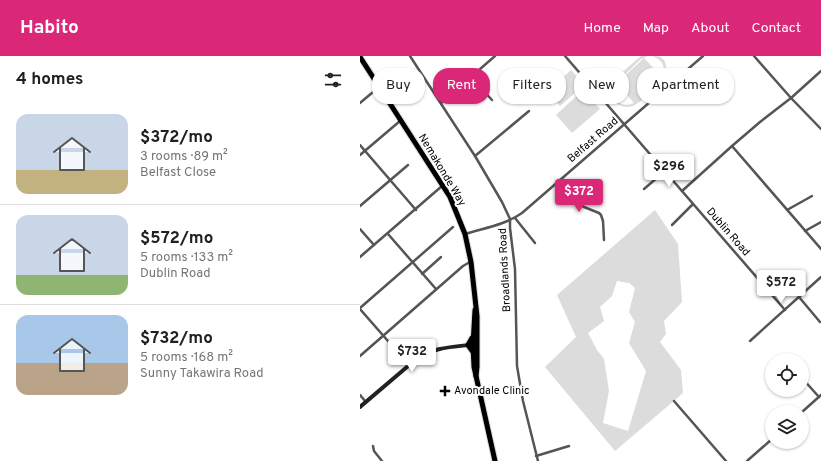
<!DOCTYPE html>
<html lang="en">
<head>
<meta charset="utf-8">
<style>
  :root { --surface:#fff; --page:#f6f6f6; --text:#202124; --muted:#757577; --line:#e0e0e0; --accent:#db2777 }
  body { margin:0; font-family:Overpass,sans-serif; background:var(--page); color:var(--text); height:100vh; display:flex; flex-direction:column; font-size:15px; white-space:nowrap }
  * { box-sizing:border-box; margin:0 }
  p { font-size:13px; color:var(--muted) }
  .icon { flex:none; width:22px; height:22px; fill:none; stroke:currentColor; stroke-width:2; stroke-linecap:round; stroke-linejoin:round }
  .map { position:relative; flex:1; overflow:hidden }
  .details { display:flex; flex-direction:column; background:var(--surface); width:360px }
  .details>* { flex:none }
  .top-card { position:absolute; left:12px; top:12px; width:380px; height:36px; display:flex; gap:8px }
  .tools { position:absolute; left:405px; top:297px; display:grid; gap:8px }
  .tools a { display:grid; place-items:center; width:44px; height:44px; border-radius:50%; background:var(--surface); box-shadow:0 1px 3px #0004; font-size:20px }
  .price { position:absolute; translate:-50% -34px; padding:0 9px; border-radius:4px; background:#fff; color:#222; font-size:13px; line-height:26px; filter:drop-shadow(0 1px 2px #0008) }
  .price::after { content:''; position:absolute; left:50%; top:24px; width:12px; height:9px; margin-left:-6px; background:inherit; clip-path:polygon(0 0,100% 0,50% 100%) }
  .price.current { background:var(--accent); color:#fff }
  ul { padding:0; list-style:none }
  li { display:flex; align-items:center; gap:12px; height:100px; padding:0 16px }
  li+li { border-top:1px solid var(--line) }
  li span { display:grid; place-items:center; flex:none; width:112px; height:80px; border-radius:12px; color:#555 }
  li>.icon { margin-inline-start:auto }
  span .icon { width:48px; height:48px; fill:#fffc; stroke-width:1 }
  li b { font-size:17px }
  h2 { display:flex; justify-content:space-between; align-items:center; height:48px; padding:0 16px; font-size:17px }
  .chip { padding:0 14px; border-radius:16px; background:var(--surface); box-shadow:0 1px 3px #0004; font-size:14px; line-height:36px }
  .chip.current { background:var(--accent); color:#fff }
  header { display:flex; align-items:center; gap:24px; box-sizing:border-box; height:56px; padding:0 20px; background:var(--accent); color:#fff }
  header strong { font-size:19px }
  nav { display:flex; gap:22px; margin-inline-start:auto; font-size:14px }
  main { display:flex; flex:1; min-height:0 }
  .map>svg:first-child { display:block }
  .green { fill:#dcdcdc; fill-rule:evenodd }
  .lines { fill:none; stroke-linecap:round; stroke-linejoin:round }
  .highway-casing { stroke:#dbdbdb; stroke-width:7 }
  .street { stroke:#555; stroke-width:2.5 }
  .secondary { stroke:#222; stroke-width:4 }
  .highway { stroke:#000; stroke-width:5 }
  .poi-dot { fill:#000; stroke:#fff; stroke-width:1.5 }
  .labels { text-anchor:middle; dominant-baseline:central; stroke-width:4; stroke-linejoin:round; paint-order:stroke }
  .street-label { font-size:11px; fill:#000; stroke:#fff }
  .poi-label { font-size:11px; fill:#000; stroke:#fff; text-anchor:start }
</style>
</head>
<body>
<header>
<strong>Habito</strong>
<nav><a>Home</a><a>Map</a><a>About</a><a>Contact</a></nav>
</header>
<main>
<section class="details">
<h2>4 homes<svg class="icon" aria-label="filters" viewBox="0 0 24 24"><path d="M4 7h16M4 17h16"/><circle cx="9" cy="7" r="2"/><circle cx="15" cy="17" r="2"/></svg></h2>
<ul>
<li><span style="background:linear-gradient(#c9d6e8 70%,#c2b280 0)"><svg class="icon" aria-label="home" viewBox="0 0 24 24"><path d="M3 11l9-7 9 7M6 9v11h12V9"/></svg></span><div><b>$372/mo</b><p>3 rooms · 89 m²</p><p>Belfast Close</p></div></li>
<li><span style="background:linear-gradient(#c9d6e8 75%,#8fb573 0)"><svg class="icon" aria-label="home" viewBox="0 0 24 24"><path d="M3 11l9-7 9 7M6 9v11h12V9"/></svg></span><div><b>$572/mo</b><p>5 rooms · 133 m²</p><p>Dublin Road</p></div></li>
<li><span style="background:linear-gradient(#a9c7e8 60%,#b9a48a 0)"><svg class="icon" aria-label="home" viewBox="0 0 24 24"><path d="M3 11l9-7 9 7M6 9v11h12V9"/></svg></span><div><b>$732/mo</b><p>5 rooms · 168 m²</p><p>Sunny Takawira Road</p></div></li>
</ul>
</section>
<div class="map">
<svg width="461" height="405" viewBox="0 0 461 405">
  <rect width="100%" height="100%" fill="#fff"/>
  <g class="green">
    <path d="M281,0H288L281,3L255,28C249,42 260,53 274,47L257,27L284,2L302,21C307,12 302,3 292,0C298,0 302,0 305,6C307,11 307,17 305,21C302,27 279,48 273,50C267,52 261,51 256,47C241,34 258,21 267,12C272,8 276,4 281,0Z"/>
    <polygon points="211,14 224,29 200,50 187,36"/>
    <polygon points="223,34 240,53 212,77 196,59"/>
    <path d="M295,154L318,188L322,246L304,265L306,278L300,286L321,314L323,337L255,395L185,311L216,281L197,239ZM257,225L269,227L275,232L269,256L275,266L269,287L286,315L268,375L243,367L249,335L244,303L237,294L228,277L244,265L240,251L252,240Z"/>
  </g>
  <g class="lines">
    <g class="highway-casing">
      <g id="highway">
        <polyline points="0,1 90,141 105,178 111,206 117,260 117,311 116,320"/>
        <polyline points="115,254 113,289 114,311 135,405"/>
        <polyline points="112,282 108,289 113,296"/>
      </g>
    </g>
    <g class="street">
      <polyline points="50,0 115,100 142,146 150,163 150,172 155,213 157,310 163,345 178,405"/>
      <polyline points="205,0 425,254"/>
      <polyline points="394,0 431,42 461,73"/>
      <polyline points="111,21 132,44"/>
      <polyline points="0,47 19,31"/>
      <polyline points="81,47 135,0"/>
      <polyline points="0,89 56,154"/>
      <polyline points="372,90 461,193"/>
      <polyline points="0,99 40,65"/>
      <polyline points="115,100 169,55"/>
      <polyline points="199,124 219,148 224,151 239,157 241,159 243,165 244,184"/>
      <polyline points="284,133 305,115"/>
      <polyline points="322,135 372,90 400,66 431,42 461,15"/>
      <polyline points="0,150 48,109"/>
      <polyline points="427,154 452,140"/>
      <polyline points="155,162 175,187"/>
      <polyline points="312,169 333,148"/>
      <polyline points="0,173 14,189"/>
      <polyline points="445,175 461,166"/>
      <polyline points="28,178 76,233"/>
      <path d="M105,178C124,172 145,169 162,157L343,0"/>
      <polyline points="0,201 82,130"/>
      <polyline points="62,218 81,201"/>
      <polyline points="439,241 460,266"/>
      <polyline points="0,252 93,171"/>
      <polyline points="0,253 49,309"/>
      <polyline points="390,285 461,221"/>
      <polyline points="0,300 103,210 110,206"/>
      <polyline points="442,322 459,341"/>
      <polyline points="0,339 6,346"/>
      <polyline points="314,345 366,405"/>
      <polyline points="442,356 461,339"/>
      <polyline points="13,390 14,395 22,405"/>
      <polyline points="176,400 209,390"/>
      <polyline points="387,405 412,383"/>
    </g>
    <path class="secondary" d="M0,351L54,305C71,292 89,291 109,289"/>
    <use href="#highway" class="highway"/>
  </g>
  <path class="poi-dot" d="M83 329h4v4h4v4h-4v4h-4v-4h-4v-4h4z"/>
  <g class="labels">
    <g class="street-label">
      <text transform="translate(233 84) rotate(-41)">Belfast Road</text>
      <text transform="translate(82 114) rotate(59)">Nemakonde Way</text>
      <text transform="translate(368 176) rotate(49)">Dublin Road</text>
      <text transform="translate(145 214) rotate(-93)">Broadlands Road</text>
    </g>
    <g class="poi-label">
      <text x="94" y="335">Avondale Clinic</text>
    </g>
  </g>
</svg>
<div class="tools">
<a><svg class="icon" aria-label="locate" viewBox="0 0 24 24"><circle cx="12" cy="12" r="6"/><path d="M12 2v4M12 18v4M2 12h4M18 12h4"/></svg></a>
<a><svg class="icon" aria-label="layers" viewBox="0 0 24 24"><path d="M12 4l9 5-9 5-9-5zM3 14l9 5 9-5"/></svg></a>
</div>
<b class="price" style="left:309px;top:132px">$296</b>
<b class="price current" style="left:219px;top:157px">$372</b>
<b class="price" style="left:421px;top:248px">$572</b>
<b class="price" style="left:52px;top:317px">$732</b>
<div class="top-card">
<a class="chip">Buy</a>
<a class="chip current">Rent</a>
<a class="chip">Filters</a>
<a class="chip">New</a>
<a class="chip">Apartment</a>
</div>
</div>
</main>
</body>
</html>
